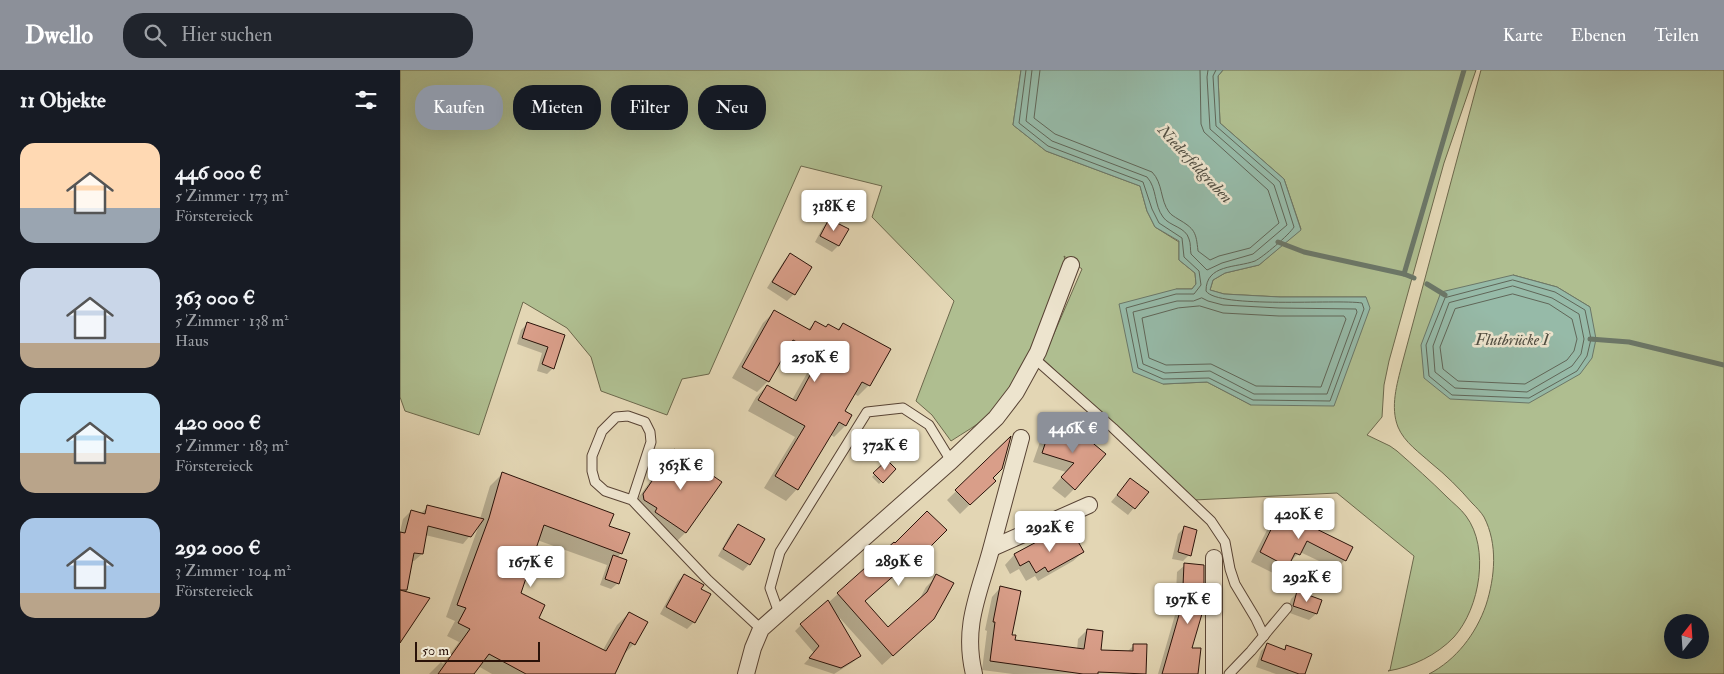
<!DOCTYPE html>
<html lang="de">
<head>
<meta charset="utf-8">
<style>
  :root { --surface:#171b24; --page:#20242c; --text:#f1f3f6; --muted:#9ea1a6; --accent:#8c9099 }
  body { margin:0; font-family:"IM FELL Double Pica",serif; background:var(--page); color:var(--text); height:100vh; display:flex; flex-direction:column; font-size:19px; white-space:nowrap }
  * { box-sizing:border-box; margin:0 }
  p { font-size:16px; color:var(--muted) }
  .icon { flex:none; width:28px; height:28px; fill:none; stroke:currentColor; stroke-width:2; stroke-linecap:round; stroke-linejoin:round }
  .map { position:relative; flex:1; overflow:hidden }
  .details { display:flex; flex-direction:column; background:var(--surface); width:400px }
  .details>* { flex:none }
  .top-card { position:absolute; left:15px; top:15px; width:475px; height:45px; display:flex; gap:10px }
  .needle { width:32px; rotate:17deg }
  .tools { position:absolute; left:1264px; top:544px; display:grid; gap:10px }
  .tools a { display:grid; place-items:center; width:45px; height:45px; border-radius:50%; background:var(--surface); box-shadow:0 5px 20px #0002; font-size:25px }
  .scale { position:absolute; left:15px; bottom:12px; width:125px; box-sizing:border-box; padding-left:5px; border:2px solid #2a1209; border-top:0; font-size:14px; line-height:18px; white-space:nowrap; color:#2a1209; -webkit-text-stroke:4px #ede4ce; paint-order:stroke }
  .price { position:absolute; translate:-50% -42px; padding:0 11px; border-radius:5px; background:#fff; color:#222; font-size:16px; line-height:32px; filter:drop-shadow(0 1px 2px #0008) }
  .price::after { content:''; position:absolute; left:50%; top:30px; width:15px; height:11px; margin-left:-8px; background:inherit; clip-path:polygon(0 0,100% 0,50% 100%) }
  .price.on { background:var(--accent); color:#fff }
  ul { padding:0; list-style:none }
  li { display:flex; align-items:center; gap:15px; height:125px; padding:0 20px }
  li span { display:grid; place-items:center; flex:none; width:140px; height:100px; border-radius:15px; color:#555 }
  li>.icon { margin-inline-start:auto }
  span .icon { width:60px; height:60px; fill:#fffc; stroke-width:1 }
  li b { font-size:21px }
  h2 { display:flex; justify-content:space-between; align-items:center; height:60px; padding:0 20px; font-size:21px }
  .chip { padding:0 18px; border-radius:20px; background:var(--surface); box-shadow:0 5px 20px #0002; font-size:18px; line-height:45px }
  .chip.on { background:var(--accent); color:#fff }
  header { display:flex; align-items:center; gap:30px; box-sizing:border-box; height:70px; padding:0 25px; background:var(--accent); color:#fff }
  header strong { font-size:24px }
  nav { display:flex; gap:28px; margin-inline-start:auto; font-size:18px }
  .search { width:350px; height:45px; background:var(--page); display:flex; align-items:center; gap:12px; box-sizing:border-box; padding:0 18px; border-radius:20px; color:var(--muted); font-size:19px }
  main { display:flex; flex:1; min-height:0 }
  .map>svg:first-child { display:block }
  .green { fill:#afbe90; stroke:#6c684c; fill-rule:evenodd }
  .water { fill:#96baa8; stroke:#6b7768 }
  .shadow { fill:#0003 }
  .lines { fill:none; stroke-linecap:round; stroke-linejoin:round }
  .shore { stroke:#606658; stroke-width:1 }
  .stream { stroke:#6b7768; stroke-width:5 }
  .building { fill:#d99e89; stroke:#2a1209 }
  .lane-casing { stroke:#584334; stroke-width:11 }
  .street-casing { stroke:#584334; stroke-width:18 }
  .lane { stroke:#ede4ce; stroke-width:9 }
  .street { stroke:#ede4ce; stroke-width:16 }
  .labels { text-anchor:middle; dominant-baseline:central; stroke-width:5; stroke-linejoin:round; paint-order:stroke }
  .water-label { font-size:16px; font-style:italic; fill:#504d41; stroke:#ede4ce }
</style>
</head>
<body>
<header>
<strong>Dwello</strong>
<div class="search"><svg class="icon" aria-label="search" viewBox="0 0 24 24"><circle cx="10" cy="10" r="6"/><path d="M15 15l6 6"/></svg>Hier suchen</div>
<nav><a>Karte</a><a>Ebenen</a><a>Teilen</a></nav>
</header>
<main>
<section class="details">
<h2>11 Objekte<svg class="icon" aria-label="filters" viewBox="0 0 24 24"><path d="M4 7h16M4 17h16"/><circle cx="9" cy="7" r="2"/><circle cx="15" cy="17" r="2"/></svg></h2>
<ul>
<li><span style="background:linear-gradient(#ffd9b3 65%,#9aa5b1 0)"><svg class="icon" aria-label="home" viewBox="0 0 24 24"><path d="M3 11l9-7 9 7M6 9v11h12V9"/></svg></span><div><b>446 000 €</b><p>5 Zimmer · 173 m²</p><p>Förstereieck</p></div></li>
<li><span style="background:linear-gradient(#c9d6e8 75%,#b9a48a 0)"><svg class="icon" aria-label="home" viewBox="0 0 24 24"><path d="M3 11l9-7 9 7M6 9v11h12V9"/></svg></span><div><b>363 000 €</b><p>5 Zimmer · 138 m²</p><p>Haus</p></div></li>
<li><span style="background:linear-gradient(#bfe0f5 60%,#b9a48a 0)"><svg class="icon" aria-label="home" viewBox="0 0 24 24"><path d="M3 11l9-7 9 7M6 9v11h12V9"/></svg></span><div><b>420 000 €</b><p>5 Zimmer · 183 m²</p><p>Förstereieck</p></div></li>
<li><span style="background:linear-gradient(#a9c7e8 75%,#b9a48a 0)"><svg class="icon" aria-label="home" viewBox="0 0 24 24"><path d="M3 11l9-7 9 7M6 9v11h12V9"/></svg></span><div><b>292 000 €</b><p>3 Zimmer · 104 m²</p><p>Förstereieck</p></div></li>
</ul>
</section>
<div class="map">
<svg width="1324" height="604" viewBox="0 0 1324 604">
  <rect width="100%" height="100%" fill="#e3d6b4"/>
  <filter id="stains"><feTurbulence type="fractalNoise" baseFrequency=".004" numOctaves="4"/><feColorMatrix values="0 0 0 0 .2 0 0 0 0 .09 0 0 0 0 .02 0 0 0 .5 -.17"/></filter>
  <radialGradient id="worn" r=".72"><stop offset=".6" stop-color="#630" stop-opacity="0"/><stop offset="1" stop-color="#630" stop-opacity=".3"/></radialGradient>
  <g class="green">
    <path d="M0,0H621L613,55L646,81L740,116L747,141L755,157L779,172V190L795,203L796,214L792,219H776L763,314L807,312L851,335L966,227H880L824,224L810,220L813,210L825,203L859,195L901,159L884,109L820,53L818,6L823,0H1076L1044,93L989,291L984,315L982,347L967,365L990,376L997,381C1014,396 1031,411 1047,427C1053,433 1061,439 1066,446C1090,478 1080,538 1054,567C1037,585 1012,597 988,601L990,600L1014,486L937,423L794,430L643,289L682,199L664,186L666,193C647,244 630,307 589,345C578,355 563,363 551,371L532,345L516,331L554,231L472,147L482,116L401,96L309,304L282,309L267,345L201,321L191,287L167,258L123,232L79,365L5,341L0,327Z"/>
    <path d="M1081,0H1324V604H1029C1056,590 1076,564 1086,535C1095,507 1098,474 1084,447C1081,442 1076,437 1072,433C1059,418 1046,405 1031,393C1020,383 1004,372 998,357C990,337 997,314 1002,294ZM1113,205L1157,217L1190,237ZM1272,552H1300V580H1272Z"/>
  </g>
  <g class="water">
    <polygon points="621,0 823,0 818,6 820,53 884,109 901,160 859,195 825,203 813,210 810,220 824,224 880,227 966,227 970,238 934,336 851,335 807,312 763,314 733,302 719,234 776,219 792,219 796,214 795,203 779,190 779,171 755,157 747,141 740,116 646,81 613,55"/>
    <polygon points="1113,205 1157,217 1190,237 1196,269 1192,288 1180,304 1129,333 1050,329 1024,308 1021,275 1041,222"/>
  </g>
  <g class="shadow">
    <polygon points="429,150 438,176 432,182 415,172 423,157"/>
    <polygon points="390,185 394,224 387,231 367,218 384,191"/>
    <polygon points="374,242 407,260 415,253 425,258 437,260 443,254 469,315 458,326 454,324 444,342 445,356 434,367 430,364 397,419 386,431 364,418 395,367 348,341 356,327 367,316 392,330 411,296 385,282 368,311 357,322 332,308 363,253"/>
    <polygon points="127,254 164,266 153,298 147,304 137,301 142,283 117,274 121,260"/>
    <polygon points="651,357 674,364 674,419 665,428 652,418 666,402 633,392 642,366"/>
    <polygon points="609,370 591,408 594,411 560,444 547,430"/>
    <polygon points="274,381 320,413 285,463 276,472 246,452 248,448 235,440 234,434 265,390"/>
    <polygon points="487,392 494,399 479,414 472,407"/>
    <polygon points="102,404 208,456 221,483 217,488 218,513 211,519 200,515 207,495 137,470 119,524 137,548 203,580 217,555 229,543 234,574 222,586 213,604 92,604 78,596 73,604 29,604 41,592 43,594 59,572 47,566 55,551 46,547 79,455 63,474 25,465 22,484 14,491 11,491 0,569 0,462 3,449 11,441 20,444 28,437 80,449 90,416"/>
    <polygon points="730,409 747,422 728,445 711,432"/>
    <polygon points="881,442 945,490 936,499 900,482 877,505 851,492 871,452"/>
    <polygon points="338,455 349,494 343,501 318,486 332,461"/>
    <polygon points="784,458 789,485 783,491 772,489 778,464"/>
    <polygon points="545,460 512,492 510,490 464,532 488,558 518,532 526,517 537,506 522,559 482,595 438,546 459,586 453,592 434,604 404,594 414,583 395,561 401,555 428,533 494,473"/>
    <polygon points="641,470 645,477 683,482 673,491 638,511 635,506 626,511 619,499 610,504 605,495 614,485"/>
    <polygon points="785,495 803,496 791,579 800,580 796,604 758,604 781,524 776,523 777,502"/>
    <polygon points="284,505 300,519 309,525 294,552 287,559 260,544 278,511"/>
    <polygon points="600,518 610,566 614,571 677,580 678,569 687,560 700,581 727,582 734,575 744,603 613,604 582,600 587,561 585,560 592,527"/>
    <polygon points="898,522 920,531 916,544 909,550 887,542 891,529"/>
    <polygon points="867,575 883,580 887,577 910,585 903,604 876,604 856,597 861,581"/>
  </g>
  <g class="lines">
    <g class="shore">
      <path d="M626,0L619,53L648,76L743,112L752,139L759,153L782,168L784,187L799,201L801,215L794,224H776L726,238L738,298L763,309L809,308L853,330L930,331L964,239L962,233C936,229 818,239 806,221C806,194 836,198 855,191C863,187 889,165 894,157L880,112L816,56L813,6L816,0"/>
      <path d="M632,0L626,51L652,71L747,107C757,118 754,135 763,147C769,156 786,157 789,169C791,174 790,179 791,184L807,200L822,193L853,184L887,155L874,115L810,59L807,7L808,0"/>
      <path d="M640,0L634,48L655,64L752,102C763,113 760,130 769,142C771,145 775,147 778,149C795,159 796,162 798,181L810,190L819,186L850,178L879,153L868,120L804,62L801,54L800,0"/>
      <polygon points="1113,210 1155,222 1185,240 1191,269 1187,286 1177,301 1129,328 1052,325 1029,306 1026,275 1045,228"/>
      <polygon points="1113,216 1152,228 1179,244 1184,269 1181,284 1172,296 1127,322 1055,318 1035,302 1033,276 1049,233"/>
      <polygon points="1113,224 1149,234 1172,249 1177,269 1174,281 1167,290 1125,314 1058,311 1043,299 1040,277 1055,239"/>
      <polygon points="802,228 808,231 823,235 879,238 956,239 957,242 927,324 854,324 810,301 765,303 743,294 733,242 777,231 793,231"/>
      <polygon points="800,236 823,243 879,246 944,246 946,249 921,317 856,316 811,294 766,295 749,288 742,248 778,238"/>
    </g>
    <g class="stream">
      <polyline points="878,172 904,182 1004,204 1014,208"/>
      <polyline points="1004,204 1064,0"/>
      <polyline points="1027,214 1045,225"/>
      <polyline points="1190,269 1229,272 1324,295"/>
    </g>
  </g>
  <g class="building">
    <polygon points="429,149 449,159 439,176 420,166"/>
    <polygon points="390,183 412,197 395,225 372,212"/>
    <polygon points="374,240 410,260 415,251 426,257 428,254 439,260 443,253 491,279 470,316 462,312 445,341 452,345 446,356 439,352 398,420 375,406 405,356 358,330 367,315 396,331 421,285 393,270 369,312 342,297"/>
    <polygon points="127,252 165,265 154,299 142,294 148,277 122,268"/>
    <polygon points="651,356 674,363 677,360 706,384 675,420 661,407 674,393 642,383"/>
    <polygon points="611,366 602,399 593,408 596,411 570,435 555,420"/>
    <polygon points="274,379 322,412 286,463 255,442 257,438 244,430 243,424"/>
    <polygon points="487,390 496,399 483,413 473,403"/>
    <polygon points="102,402 214,444 209,456 230,463 222,484 144,455 121,523 145,535 139,548 206,581 229,542 248,552 235,575 230,572 215,604 126,604 89,584 74,604 38,604 70,559 58,553 66,538 57,535 89,448"/>
    <polygon points="730,408 749,422 735,439 717,425"/>
    <polygon points="27,435 84,449 71,467 28,456 23,484 14,483 7,520 0,520 0,462 5,463 11,440 25,444"/>
    <polygon points="527,441 547,460 524,483 522,481 465,531 488,557 527,522 536,504 554,513 534,549 493,586 437,523 494,472 495,473"/>
    <polygon points="880,441 953,477 946,491 907,471 900,485 895,483 888,497 860,482"/>
    <polygon points="338,454 365,469 350,495 323,479"/>
    <polygon points="784,456 797,460 791,486 778,482"/>
    <polygon points="672,461 684,482 648,502 645,497 636,503 629,491 620,496 614,484 642,469 646,476"/>
    <polygon points="213,485 227,490 219,514 205,509"/>
    <polygon points="784,493 804,495 804,537 792,578 801,578 798,604 762,604 787,517 783,516"/>
    <polygon points="284,504 304,515 301,519 311,524 295,553 266,537"/>
    <polygon points="600,516 621,521 612,565 616,565 615,570 684,579 687,559 703,561 701,580 733,581 733,574 747,574 746,604 698,602 698,604 683,604 590,591 595,552 593,552"/>
    <polygon points="0,520 30,528 0,573"/>
    <polygon points="897,521 922,530 917,544 893,536"/>
    <polygon points="428,530 461,586 441,598 409,588 419,576 400,554"/>
    <polygon points="867,573 885,580 886,575 912,584 905,604 899,604 861,590"/>
  </g>
  <g class="lines">
    <g class="lane-casing">
      <g id="lane">
        <polyline points="635,289 713,358 811,451 825,472 830,499 835,514 856,549 864,566"/>
        <polyline points="232,430 251,372 250,362 245,352 228,346 216,347 202,361 192,386 192,401 195,412 205,421 232,430 308,510 361,559"/>
        <polyline points="379,543 370,518 380,482 467,342 503,338 529,355 551,391"/>
        <polyline points="829,604 851,581 887,538"/>
      </g>
    </g>
    <g class="street-casing">
      <g id="street">
        <polyline points="592,478 689,435"/>
        <polyline points="814,488 814,604"/>
        <polyline points="346,604 353,578 361,559 551,391 596,348 616,322 638,282 671,195"/>
        <path d="M574,604C562,555 580,522 592,476C602,440 611,404 621,368"/>
      </g>
    </g>
    <use href="#lane" class="lane"/>
    <use href="#street" class="street"/>
  </g>
  <g class="labels">
    <g class="water-label">
      <text transform="translate(795 94) rotate(47)">Niederfeldgraben</text>
      <text x="1112" y="270">Flutbrücke I</text>
    </g>
  </g>
  <rect width="100%" height="100%" filter="url(#stains)"/>
  <rect width="100%" height="100%" fill="url(#worn)"/>
</svg>
<div class="tools">
<a><svg class="needle" viewBox="-14 -14 28 28"><path d="M0-13l5 13h-10z" fill="#e53935"/><path d="M0 13l5-13h-10z" fill="#9ea1a6"/></svg></a>
</div>
<div class="scale">50 m</div>
<b class="price" style="left:434px;top:162px">318K €</b>
<b class="price" style="left:415px;top:313px">250K €</b>
<b class="price on" style="left:673px;top:384px">446K €</b>
<b class="price" style="left:485px;top:401px">372K €</b>
<b class="price" style="left:281px;top:421px">363K €</b>
<b class="price" style="left:899px;top:470px">420K €</b>
<b class="price" style="left:650px;top:483px">292K €</b>
<b class="price" style="left:499px;top:517px">289K €</b>
<b class="price" style="left:131px;top:518px">167K €</b>
<b class="price" style="left:907px;top:533px">292K €</b>
<b class="price" style="left:788px;top:555px">197K €</b>
<div class="top-card">
<a class="chip on">Kaufen</a>
<a class="chip">Mieten</a>
<a class="chip">Filter</a>
<a class="chip">Neu</a>
</div>
</div>
</main>
</body>
</html>
